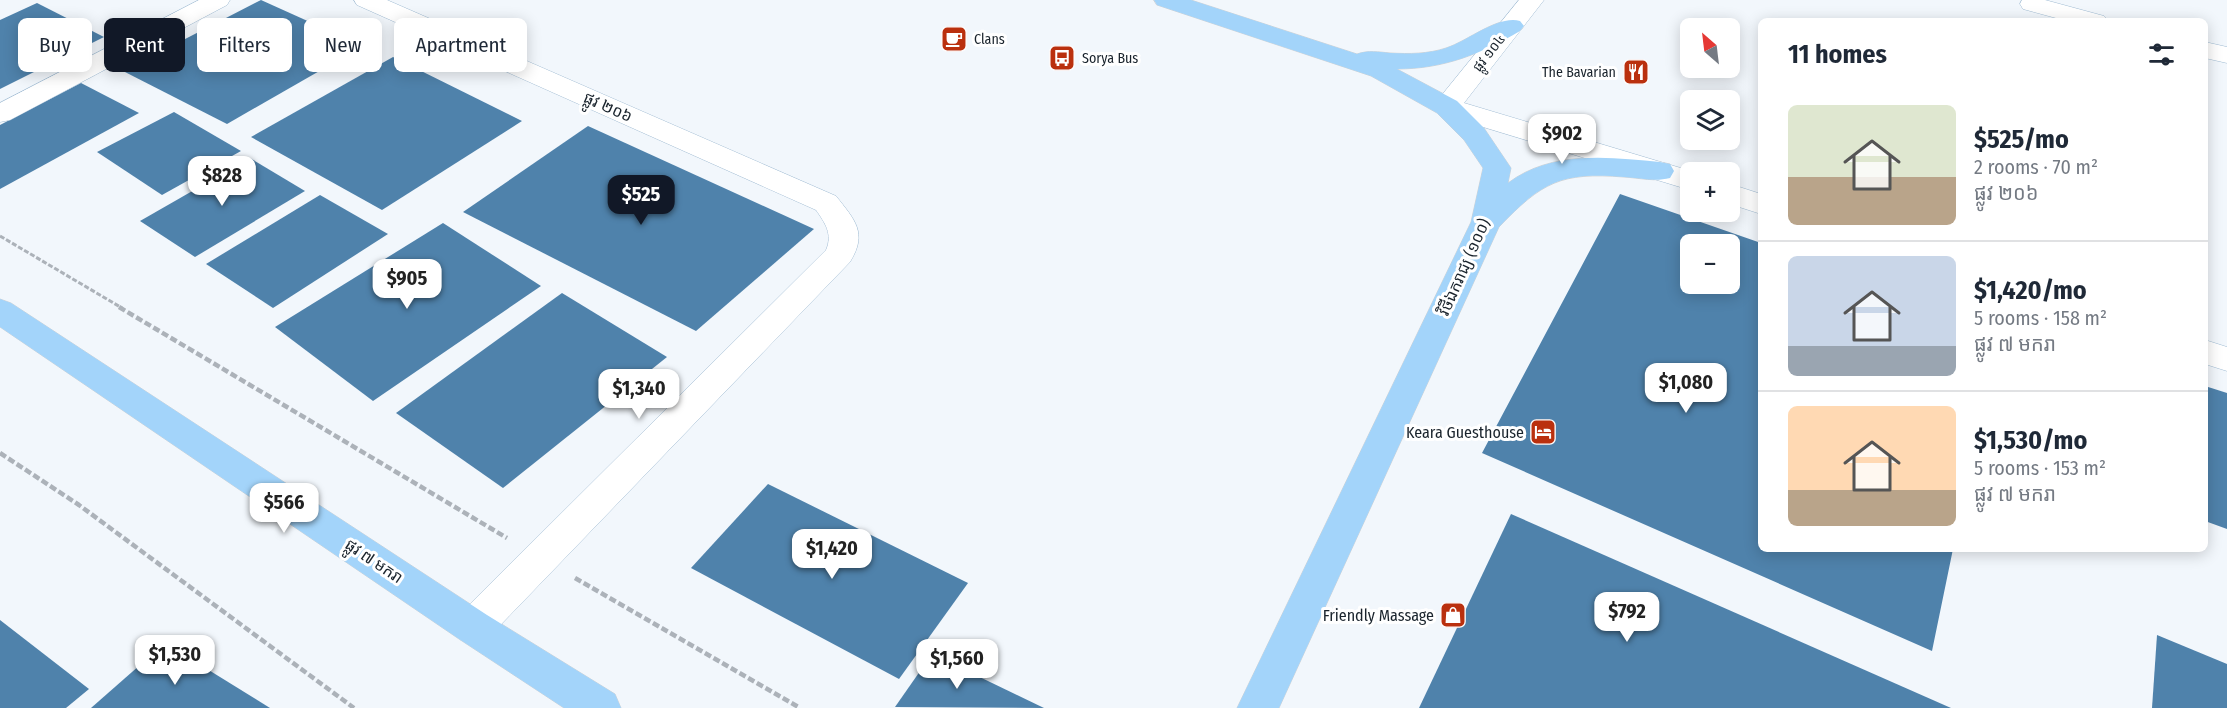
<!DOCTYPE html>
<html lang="en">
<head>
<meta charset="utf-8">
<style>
  :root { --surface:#fff; --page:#f2f2f3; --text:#1f2937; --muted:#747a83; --line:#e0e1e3; --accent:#111827 }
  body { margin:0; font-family:"Fira Sans Condensed","Noto Sans Khmer",sans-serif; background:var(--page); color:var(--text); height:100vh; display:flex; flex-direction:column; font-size:22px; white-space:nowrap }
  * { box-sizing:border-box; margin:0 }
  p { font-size:20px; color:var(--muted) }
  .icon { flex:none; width:33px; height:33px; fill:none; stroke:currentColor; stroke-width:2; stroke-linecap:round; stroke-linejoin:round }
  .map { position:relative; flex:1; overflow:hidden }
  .sheet { position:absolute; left:1758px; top:18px; width:450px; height:534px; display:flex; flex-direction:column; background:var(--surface); border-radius:9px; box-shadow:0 3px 15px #0003 }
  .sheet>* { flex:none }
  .hud { position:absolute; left:18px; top:18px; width:570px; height:54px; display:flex; gap:12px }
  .needle { width:39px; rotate:332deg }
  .fabs { position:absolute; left:1680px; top:18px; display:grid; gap:12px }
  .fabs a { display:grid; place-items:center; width:60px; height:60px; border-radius:9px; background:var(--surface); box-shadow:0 3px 15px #0003; font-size:30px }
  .price { position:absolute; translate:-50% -51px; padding:0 14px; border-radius:12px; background:#fff; color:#222; font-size:20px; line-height:39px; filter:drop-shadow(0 2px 3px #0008) }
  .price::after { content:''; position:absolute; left:50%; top:36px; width:18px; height:14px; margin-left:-9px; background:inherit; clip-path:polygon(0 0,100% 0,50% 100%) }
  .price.active { background:var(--accent); color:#fff }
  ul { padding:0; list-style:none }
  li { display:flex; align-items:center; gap:18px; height:150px; padding:0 30px }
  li+li { border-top:2px solid var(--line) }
  li span { display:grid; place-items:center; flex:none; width:168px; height:120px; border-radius:9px; color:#555 }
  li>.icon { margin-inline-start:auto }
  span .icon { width:72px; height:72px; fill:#fffc; stroke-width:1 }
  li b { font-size:26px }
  h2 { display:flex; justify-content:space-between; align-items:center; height:72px; padding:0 30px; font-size:26px }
  .chip { padding:0 21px; border-radius:9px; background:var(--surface); box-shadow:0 3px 15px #0003; font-size:21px; line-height:54px }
  .chip.active { background:var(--accent); color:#fff }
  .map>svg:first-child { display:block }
  .building { fill:#4f82ab; fill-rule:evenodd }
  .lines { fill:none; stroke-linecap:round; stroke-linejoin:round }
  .minor-casing { stroke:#a1bcd3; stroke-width:1 }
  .major-casing { stroke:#d1d3d5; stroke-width:1 }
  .path-far1 { stroke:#acb2b9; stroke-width:3; stroke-dasharray:5 2; stroke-linecap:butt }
  .path { stroke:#acb2b9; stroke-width:4.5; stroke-dasharray:7 3; stroke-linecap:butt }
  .minor { fill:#fff; fill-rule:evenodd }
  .major { fill:#a3d4fa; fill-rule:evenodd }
  .labels { text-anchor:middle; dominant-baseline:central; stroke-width:6; stroke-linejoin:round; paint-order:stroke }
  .far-poi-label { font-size:14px; fill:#19232c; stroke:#fff; text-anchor:start }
  .far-street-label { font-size:14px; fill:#19232c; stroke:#fff }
  .street-label { font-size:16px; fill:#19232c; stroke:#fff }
  .poi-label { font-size:16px; fill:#19232c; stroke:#fff; text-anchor:end }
</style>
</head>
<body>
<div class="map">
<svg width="2227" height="708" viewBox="0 0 2227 708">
  <rect width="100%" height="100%" fill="#f2f7fc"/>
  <g class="building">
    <polygon points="261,0 363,46 227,124 123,71"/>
    <polygon points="37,3 104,37 0,89 0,20"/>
    <polygon points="393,57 522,121 382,210 251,137"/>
    <polygon points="81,83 139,113 0,189 0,125"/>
    <polygon points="174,112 241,151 162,195 97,152"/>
    <polygon points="588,126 814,229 696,331 463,212"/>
    <polygon points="250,158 305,191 195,257 140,221"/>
    <path d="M1620,194L1761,243V549H1953L1932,651L1482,453ZM1690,244H1730V284H1690Z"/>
    <polygon points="320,195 388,234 273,308 206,264"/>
    <polygon points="443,223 541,286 373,401 275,327"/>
    <polygon points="562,293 667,357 503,488 396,413"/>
    <polygon points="2205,386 2227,393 2227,529 2205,521"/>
    <polygon points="768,484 968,583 899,679 691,568"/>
    <polygon points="1511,514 1951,708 1419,708"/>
    <polygon points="0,620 89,689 66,708 0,708"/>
    <polygon points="2157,635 2227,664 2227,708 2152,708"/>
    <polygon points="165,643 270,708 91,708"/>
    <polygon points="932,654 1044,708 895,707"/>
  </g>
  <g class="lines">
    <g class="minor-casing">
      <g id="minor">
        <polygon points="199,0 230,0 227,5 10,120 0,122 0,103"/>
        <path d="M354,0H387L836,196C855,220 868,233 850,262L487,639L473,645L459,639L453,627L459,615L826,250C833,234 825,223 816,210L357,5Z"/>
        <polygon points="1519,0 1544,0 1464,103 1694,172 1690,172 1690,190 1437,113 1433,107 1437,101"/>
        <polygon points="2022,0 2045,0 2104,16 2108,21 2067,21 2023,9 2020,4"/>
        <polygon points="2205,42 2227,47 2227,63 2205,58"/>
        <polygon points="1730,184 1761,194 1761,214 1730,204"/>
        <polygon points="2205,340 2227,347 2227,371 2205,364"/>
      </g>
    </g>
    <g class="major-casing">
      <g id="major">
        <path d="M1154,0H1191L1357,54C1368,50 1379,52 1390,53C1409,54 1428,54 1446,48C1468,41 1498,15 1520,21L1524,26L1520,31C1481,54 1443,69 1397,69L1457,101L1484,128L1511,168L1508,183C1552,150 1609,157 1660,162L1670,164L1674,171L1670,178C1655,182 1640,178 1624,177C1561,172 1542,182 1499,227L1279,708H1237L1471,222L1483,168L1464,140L1437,113L1371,76L1157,5Z"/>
        <polygon points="0,299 11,303 487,615 615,694 621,708 564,708 459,639 0,327"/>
      </g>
    </g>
    <polyline class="path-far1" points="0,236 122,308"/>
    <g class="path">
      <polyline points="119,307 507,538"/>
      <polyline points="0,453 79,505 354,708"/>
      <polyline points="575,578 800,708"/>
    </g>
    <use href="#minor" class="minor"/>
    <use href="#major" class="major"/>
  </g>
  <defs>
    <g id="cafe-square" transform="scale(1.35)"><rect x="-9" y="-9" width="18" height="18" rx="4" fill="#ba300e" stroke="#fff"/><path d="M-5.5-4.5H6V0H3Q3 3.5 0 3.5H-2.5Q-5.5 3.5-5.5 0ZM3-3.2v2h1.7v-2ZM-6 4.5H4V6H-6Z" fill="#fff"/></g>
    <g id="bus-square" transform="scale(1.35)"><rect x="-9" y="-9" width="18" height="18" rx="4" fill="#ba300e" stroke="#fff"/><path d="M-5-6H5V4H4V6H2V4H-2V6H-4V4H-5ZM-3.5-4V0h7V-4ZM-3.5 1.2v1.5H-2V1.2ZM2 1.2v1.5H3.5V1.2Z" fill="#fff"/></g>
    <g id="restaurant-square" transform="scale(1.35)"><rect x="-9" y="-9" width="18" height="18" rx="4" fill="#ba300e" stroke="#fff"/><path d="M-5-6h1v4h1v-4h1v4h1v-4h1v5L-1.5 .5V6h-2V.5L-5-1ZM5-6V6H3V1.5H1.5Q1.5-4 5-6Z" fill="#fff"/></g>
    <g id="hotel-square" transform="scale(1.35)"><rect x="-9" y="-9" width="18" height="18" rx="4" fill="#ba300e" stroke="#fff"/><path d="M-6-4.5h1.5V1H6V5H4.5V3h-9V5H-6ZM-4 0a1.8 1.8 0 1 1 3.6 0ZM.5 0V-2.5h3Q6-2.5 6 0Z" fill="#fff"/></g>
    <g id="shop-square" transform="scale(1.35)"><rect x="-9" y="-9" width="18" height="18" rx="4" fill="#ba300e" stroke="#fff"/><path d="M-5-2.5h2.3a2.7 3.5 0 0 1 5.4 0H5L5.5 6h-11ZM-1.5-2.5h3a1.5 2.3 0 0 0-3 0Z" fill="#fff"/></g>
  </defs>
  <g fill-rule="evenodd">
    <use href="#cafe-square" x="954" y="39"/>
    <use href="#bus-square" x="1062" y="58"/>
    <use href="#restaurant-square" x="1636" y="72"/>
    <use href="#hotel-square" x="1543" y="432"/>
    <use href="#shop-square" x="1453" y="615"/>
  </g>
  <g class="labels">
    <g class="far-poi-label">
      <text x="974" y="39">Clans</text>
      <text x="1082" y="58">Sorya Bus</text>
      <text x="1616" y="72" text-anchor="end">The Bavarian</text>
    </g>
    <g class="far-street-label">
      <text transform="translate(1489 53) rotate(-52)">ផ្លូវ ១០៤</text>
    </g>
    <g class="street-label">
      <text transform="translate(608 107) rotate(24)">ផ្លូវ ២០៦</text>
      <text transform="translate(1464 267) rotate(-66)">វិថីឯករាជ្យ (១០០)</text>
      <text transform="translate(374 561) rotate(34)">ផ្លូវ ៧ មករា</text>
    </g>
    <g class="poi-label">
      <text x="1524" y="432">Keara Guesthouse</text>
      <text x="1434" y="615">Friendly Massage</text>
    </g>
  </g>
</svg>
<div class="fabs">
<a><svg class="needle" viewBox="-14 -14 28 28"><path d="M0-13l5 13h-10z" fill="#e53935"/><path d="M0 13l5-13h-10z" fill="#747a83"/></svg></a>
<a><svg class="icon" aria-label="layers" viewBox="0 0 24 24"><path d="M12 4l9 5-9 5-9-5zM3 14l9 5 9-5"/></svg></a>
<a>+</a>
<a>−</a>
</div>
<b class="price" style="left:1562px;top:165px">$902</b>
<b class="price" style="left:222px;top:207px">$828</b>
<b class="price active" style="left:641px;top:226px">$525</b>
<b class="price" style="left:407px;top:310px">$905</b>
<b class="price" style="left:1686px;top:414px">$1,080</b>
<b class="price" style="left:639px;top:420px">$1,340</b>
<b class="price" style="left:284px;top:534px">$566</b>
<b class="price" style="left:832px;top:580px">$1,420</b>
<b class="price" style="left:1627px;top:643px">$792</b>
<b class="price" style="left:175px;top:686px">$1,530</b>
<b class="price" style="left:957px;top:690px">$1,560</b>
<div class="hud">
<a class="chip">Buy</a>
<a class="chip active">Rent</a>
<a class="chip">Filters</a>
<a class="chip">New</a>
<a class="chip">Apartment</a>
</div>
<section class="sheet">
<h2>11 homes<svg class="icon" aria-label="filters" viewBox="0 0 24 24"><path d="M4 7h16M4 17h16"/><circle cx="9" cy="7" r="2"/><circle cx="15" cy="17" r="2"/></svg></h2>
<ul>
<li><span style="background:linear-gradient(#dfe7d0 60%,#b9a48a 0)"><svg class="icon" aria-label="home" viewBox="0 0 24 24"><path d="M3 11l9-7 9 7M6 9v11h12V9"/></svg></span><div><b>$525/mo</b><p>2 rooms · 70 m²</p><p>ផ្លូវ ២០៦</p></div></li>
<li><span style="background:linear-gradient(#c9d6e8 75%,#9aa5b1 0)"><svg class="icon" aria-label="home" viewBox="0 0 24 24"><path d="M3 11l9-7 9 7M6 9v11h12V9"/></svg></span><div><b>$1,420/mo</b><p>5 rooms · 158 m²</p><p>ផ្លូវ ៧ មករា</p></div></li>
<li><span style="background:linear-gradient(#ffd9b3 70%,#b9a48a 0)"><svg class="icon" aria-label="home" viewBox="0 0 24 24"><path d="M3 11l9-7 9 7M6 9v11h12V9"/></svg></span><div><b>$1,530/mo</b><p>5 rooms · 153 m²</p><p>ផ្លូវ ៧ មករា</p></div></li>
</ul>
</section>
</div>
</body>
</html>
